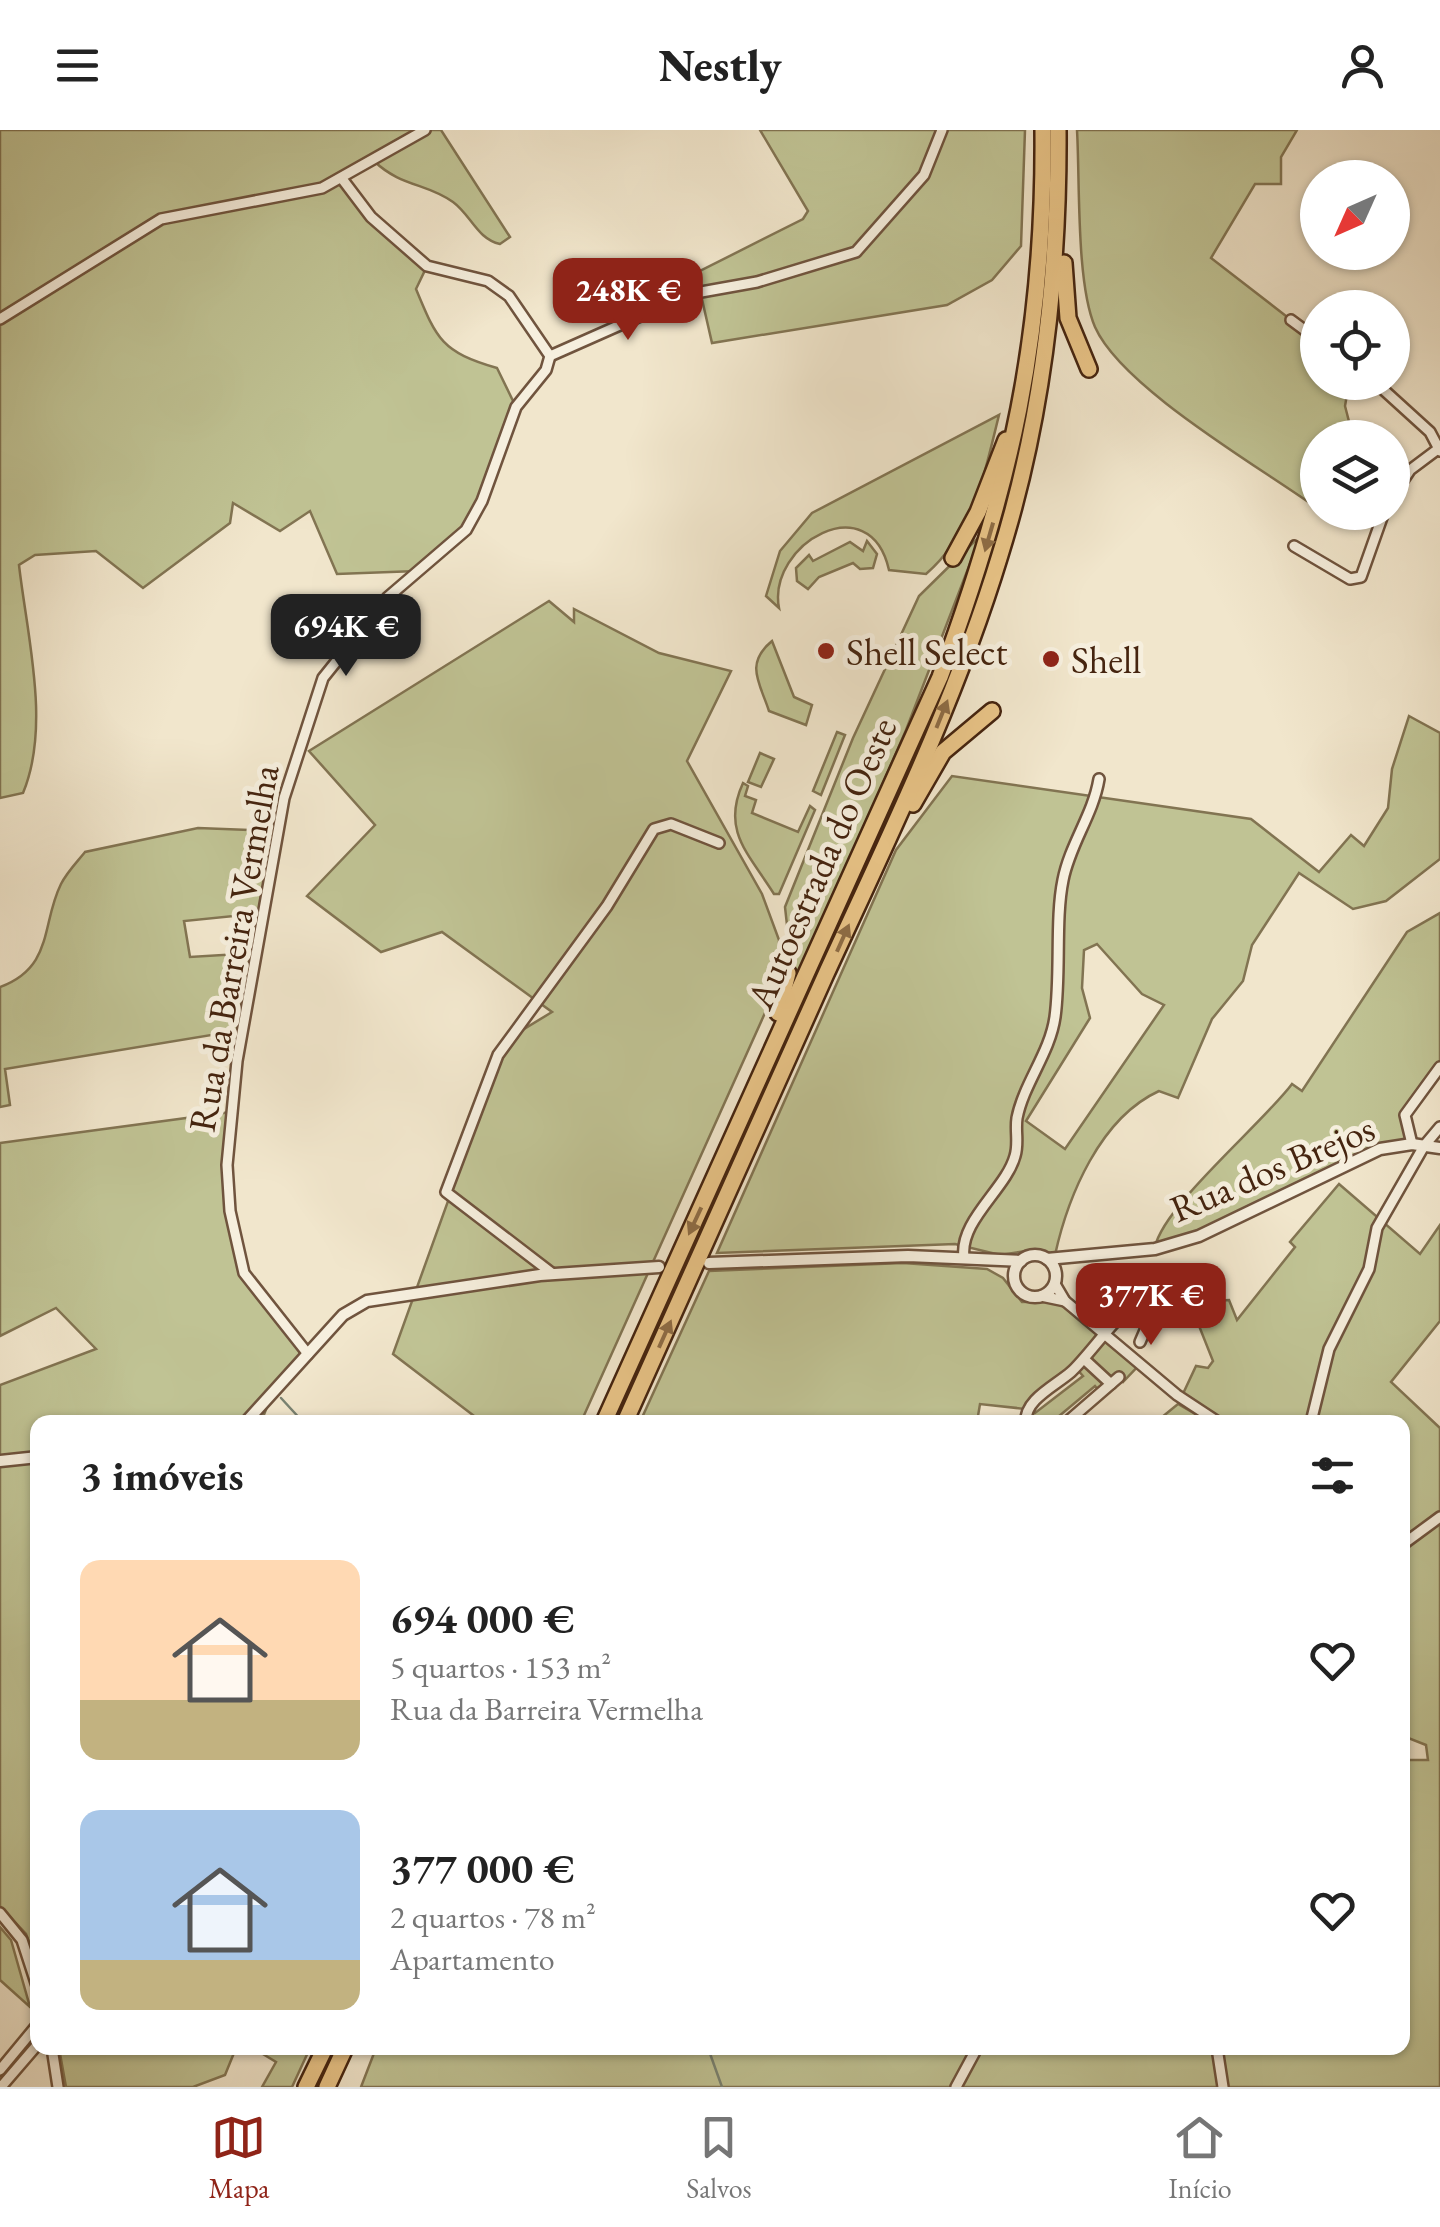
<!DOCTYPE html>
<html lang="pt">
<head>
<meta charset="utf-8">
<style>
  :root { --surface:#fff; --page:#f2f2f2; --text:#222; --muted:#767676; --line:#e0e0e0; --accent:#8f2418 }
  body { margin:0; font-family:"EB Garamond",serif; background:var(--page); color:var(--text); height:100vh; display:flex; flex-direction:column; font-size:38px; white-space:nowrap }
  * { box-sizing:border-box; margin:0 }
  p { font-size:32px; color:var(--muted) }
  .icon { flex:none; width:55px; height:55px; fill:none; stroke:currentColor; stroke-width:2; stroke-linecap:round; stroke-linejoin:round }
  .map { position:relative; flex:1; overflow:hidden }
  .panel { position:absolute; left:30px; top:1285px; width:1380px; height:640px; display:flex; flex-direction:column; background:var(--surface); border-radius:20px; box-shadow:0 2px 8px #0004 }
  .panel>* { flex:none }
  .needle { width:65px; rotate:225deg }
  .controls { position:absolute; left:1300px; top:30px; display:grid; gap:20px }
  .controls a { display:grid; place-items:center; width:110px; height:110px; border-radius:50%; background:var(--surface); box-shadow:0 2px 8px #0004; font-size:50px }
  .price { position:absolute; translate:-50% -85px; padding:0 22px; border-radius:20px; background:var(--accent); color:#fff; font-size:32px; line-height:65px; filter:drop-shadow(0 2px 5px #0008) }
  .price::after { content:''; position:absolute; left:50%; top:60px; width:30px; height:22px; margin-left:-15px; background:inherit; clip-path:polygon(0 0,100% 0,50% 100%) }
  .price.active { background:#222; color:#fff }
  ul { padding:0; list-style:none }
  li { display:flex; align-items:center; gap:30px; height:250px; padding:0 50px }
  li span { display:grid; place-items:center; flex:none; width:280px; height:200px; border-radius:20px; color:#555 }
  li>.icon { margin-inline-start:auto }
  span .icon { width:120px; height:120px; fill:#fffc; stroke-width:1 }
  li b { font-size:42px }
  h2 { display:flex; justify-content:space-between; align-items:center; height:120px; padding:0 50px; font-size:42px }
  header { display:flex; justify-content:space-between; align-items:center; height:130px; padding:0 50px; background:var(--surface); font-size:45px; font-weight:800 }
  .tab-bar { display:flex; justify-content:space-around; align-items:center; height:140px; border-top:2px solid var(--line); background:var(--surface); font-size:28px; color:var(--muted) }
  .tab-bar a { display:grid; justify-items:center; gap:5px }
  .tab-bar .active { color:var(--accent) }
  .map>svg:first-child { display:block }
  .green { fill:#c0c394; stroke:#827452; stroke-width:2.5; fill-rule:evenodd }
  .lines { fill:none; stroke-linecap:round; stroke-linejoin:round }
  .stream { stroke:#798271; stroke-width:2.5 }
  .minor-casing { stroke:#70543e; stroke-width:14 }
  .tertiary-casing { stroke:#70543e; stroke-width:15 }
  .motorway-casing { stroke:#45240f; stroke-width:20 }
  .minor { stroke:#f6efde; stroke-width:9 }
  .tertiary { stroke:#f6efde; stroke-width:10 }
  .motorway { stroke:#e8c386; stroke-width:15 }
  .oneway { fill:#8e6c45 }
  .poi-dot { fill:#8f2418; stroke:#f6efde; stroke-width:4 }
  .labels { text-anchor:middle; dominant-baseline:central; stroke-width:10; stroke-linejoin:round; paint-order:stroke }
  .poi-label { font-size:38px; fill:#45240f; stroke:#f6efde; text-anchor:start }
  .street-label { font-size:38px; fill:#45240f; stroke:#f6efde }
</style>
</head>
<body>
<header><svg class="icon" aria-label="menu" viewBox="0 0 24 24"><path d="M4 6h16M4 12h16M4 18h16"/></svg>Nestly<svg class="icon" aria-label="person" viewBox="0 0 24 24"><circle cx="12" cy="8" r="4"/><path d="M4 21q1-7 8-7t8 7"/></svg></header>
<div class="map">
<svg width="1440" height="1957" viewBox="0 0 1440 1957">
  <rect width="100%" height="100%" fill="#f1e6cc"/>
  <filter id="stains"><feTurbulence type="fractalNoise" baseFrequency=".002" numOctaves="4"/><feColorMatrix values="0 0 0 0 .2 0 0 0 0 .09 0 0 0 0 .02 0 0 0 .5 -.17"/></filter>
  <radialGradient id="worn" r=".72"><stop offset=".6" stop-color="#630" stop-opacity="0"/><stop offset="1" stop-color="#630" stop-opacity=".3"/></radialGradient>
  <g class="green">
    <path d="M0,0H441L510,107L500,114C477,109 471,85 453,72C427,53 401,57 374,31L344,49L371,87L427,136L416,159C437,210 442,222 497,238L516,277L466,400L417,441L337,444L310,381L280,401L233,373L230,393L143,458L96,421L35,425L19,435C27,506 51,596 23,663L0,668Z"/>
    <polygon points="760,0 1025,0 1021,116 992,150 947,175 712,213 696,143 803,89 808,81"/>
    <path d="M1077,0H1297L1281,27V54H1255L1211,128L1317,210L1318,252L1349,253L1345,276L1353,307L1318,308L1317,378C1260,337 1122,258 1095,197C1076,153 1080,51 1077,0Z"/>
    <path d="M999,285C984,345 974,402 926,444L889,440C870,355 767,414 779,478L766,466L780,421L812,383Z"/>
    <polygon points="981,405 906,600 794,859 785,777 853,608 919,466"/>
    <polygon points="867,411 877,424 873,438 860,439 853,433 819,447 808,459 797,451 796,438 809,425 813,431 850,412 863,421"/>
    <polygon points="549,471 574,492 574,479 659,523 731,541 687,631 762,764 779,810 778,854 581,1292 482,1292 393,1224 506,910 552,882 442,802 381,822 307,766 375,695 309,621"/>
    <path d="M772,511L794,567L812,575L806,595L769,581C760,553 744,534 772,511Z"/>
    <path d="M1409,586L1440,603V729L1386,771L1353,779L1299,743L1252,815L1243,851L1212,889L1178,968L1159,961C1100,988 1068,1066 1055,1125L1032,1120L1000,1125L955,1114L717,1123L896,720L952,646L1251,689L1319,742L1351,705L1364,716L1388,678L1392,639ZM1097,814L1142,864L1164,875L1065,1019L1026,991L1090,888L1082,858L1084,820Z"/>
    <polygon points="837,602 845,605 821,665 813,661"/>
    <polygon points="760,623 774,629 761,657 748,652"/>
    <path d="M743,653L748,656L745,666L756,670L752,683L798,702L810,676L815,680L779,764H774C749,724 721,701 743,653Z"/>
    <path d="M198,698L278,701L263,783L184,791L190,827L256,823L242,900L5,939L10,975L0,977V857C54,837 41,794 61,754C67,742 77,732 85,722Z"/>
    <path d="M1440,783V937L1405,985L1406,1009L1198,1104L1155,1117C1164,1075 1262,994 1292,954L1302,961L1407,802Z"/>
    <polygon points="231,982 227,1035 244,1143 308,1224 271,1267 261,1292 38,1292 37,1834 26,1804 0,1776 0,1255 96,1219 56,1178 0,1206 0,1013"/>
    <polygon points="1339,1054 1420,1124 1440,1095 1440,1191 1391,1252 1440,1298 1440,1387 1435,1392 1440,1394 1440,1957 361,1957 376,1918 1402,1918 1403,1630 1428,1630 1426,1615 1403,1606 1402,1292 1218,1292 1181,1268 1196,1236 1208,1238 1213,1231 1186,1163 1197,1152 1212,1171 1229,1170 1237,1190 1295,1117 1290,1112"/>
    <path d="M903,1133L987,1139L1003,1148L1022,1172L1065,1171L1140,1234L1123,1252L1119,1248L1101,1263L1095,1256L1052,1292H1026V1279L980,1274L977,1292H640L709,1141ZM1076,1238L1083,1246L1035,1283L1031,1277Z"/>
    <polygon points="1178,1274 1209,1292 1156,1292"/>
    <polygon points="0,1797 11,1810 30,1877 0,1850"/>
    <polygon points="59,1918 236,1918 225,1945 193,1957 66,1957"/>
    <polygon points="253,1918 310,1918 292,1957 262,1957 276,1932"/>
  </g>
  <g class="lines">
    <g class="stream">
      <polyline points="281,1268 303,1292"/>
      <polyline points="708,1918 722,1957"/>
    </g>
    <g class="minor-casing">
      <g id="minor">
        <polyline points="0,189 161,89 322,58 425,0"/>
        <polyline points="1291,190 1318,210"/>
        <polyline points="550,226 690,164 757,152 856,122 924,45 942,0"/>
        <polyline points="1375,252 1430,302 1440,321"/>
        <polyline points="1392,367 1410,340 1438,319"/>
        <polyline points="1294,416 1350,449 1361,447 1384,382"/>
        <polyline points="1412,1014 1405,985 1440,937"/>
        <path d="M964,1127C959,1091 1006,1059 1015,1026C1019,1013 1015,1001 1017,988C1024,953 1050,923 1055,887C1061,843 1055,789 1063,750C1070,714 1093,685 1099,649"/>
        <polyline points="553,1144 446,1062 498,925 607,776 654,699 671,694 719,713"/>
        <polyline points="1055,1154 1065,1171 1177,1265 1218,1292"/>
        <polyline points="1041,1166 1065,1171"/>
        <polyline points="308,1224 244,1143 230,1081 227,1035 237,931 284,668 323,548 388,467 466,400 482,371 516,277 546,240 550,226 509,166 488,151 427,136 371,87 343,50"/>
        <polyline points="1084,1229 1111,1254"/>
        <path d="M1026,1292C1024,1270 1055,1256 1071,1242C1088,1227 1120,1180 1136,1174L1152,1184L1140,1212"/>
        <polyline points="1067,1292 1119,1247"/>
        <polyline points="1311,1292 1329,1219 1369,1139 1377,1098 1424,1016 1440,997"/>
        <polyline points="1402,1415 1440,1387"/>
        <polyline points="0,1783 22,1810 38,1859"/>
        <polyline points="52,1918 58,1957"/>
        <polyline points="1217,1918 1223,1957"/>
        <polyline points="0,1940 38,1894"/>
        <polyline points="1,1957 38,1914"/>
        <polyline points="956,1957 977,1918"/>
      </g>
    </g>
    <g class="tertiary-casing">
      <g id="tertiary">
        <circle cx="1035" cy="1146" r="21"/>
        <polyline points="1047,1129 1155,1119 1199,1106 1380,1019 1412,1014 1440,1018"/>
        <polyline points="709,1133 908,1126 1021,1131"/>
        <polyline points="246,1292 343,1185 367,1171 540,1145 659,1137"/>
        <polyline points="0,1331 38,1327"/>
      </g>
    </g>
    <g class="motorway-casing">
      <g id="motorway">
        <polyline points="1064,133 1068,188 1089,239"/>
        <polyline points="953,428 978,382 1006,310"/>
        <polyline points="913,674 943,622 992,581"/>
        <polyline points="778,883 788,843"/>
        <path d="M604,1292L940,547C1011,357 1045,204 1043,0"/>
        <path d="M625,1292C692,1143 759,993 826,844C889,707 956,570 1000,425C1043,288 1059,144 1058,0"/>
        <polyline points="306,1957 325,1918"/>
        <polyline points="327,1957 345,1918"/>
      </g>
    </g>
    <use href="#minor" class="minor"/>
    <use href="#tertiary" class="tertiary"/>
    <use href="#motorway" class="motorway"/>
  </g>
  <defs><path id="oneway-solid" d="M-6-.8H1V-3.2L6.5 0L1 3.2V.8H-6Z" transform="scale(2.5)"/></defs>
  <g class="oneway">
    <use href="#oneway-solid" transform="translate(989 407) rotate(106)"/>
    <use href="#oneway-solid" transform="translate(942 584) rotate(-68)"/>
    <use href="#oneway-solid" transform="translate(843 808) rotate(-66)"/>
    <use href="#oneway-solid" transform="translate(695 1091) rotate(115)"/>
    <use href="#oneway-solid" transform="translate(665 1204) rotate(-66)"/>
  </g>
  <g class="poi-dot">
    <circle cx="826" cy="521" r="10"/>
    <circle cx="1051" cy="529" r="10"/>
  </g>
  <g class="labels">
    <g class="poi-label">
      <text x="846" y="521">Shell Select</text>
      <text x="1071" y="529">Shell</text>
    </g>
    <g class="street-label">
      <text transform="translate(821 733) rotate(-66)">Autoestrada do Oeste</text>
      <text transform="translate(233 818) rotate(-80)">Rua da Barreira Vermelha</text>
      <text transform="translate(1272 1038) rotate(-23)">Rua dos Brejos</text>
    </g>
  </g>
  <rect width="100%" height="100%" filter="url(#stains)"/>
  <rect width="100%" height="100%" fill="url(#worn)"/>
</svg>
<div class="controls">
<a><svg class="needle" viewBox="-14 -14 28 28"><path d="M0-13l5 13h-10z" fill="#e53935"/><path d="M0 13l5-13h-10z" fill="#767676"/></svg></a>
<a><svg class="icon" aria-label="locate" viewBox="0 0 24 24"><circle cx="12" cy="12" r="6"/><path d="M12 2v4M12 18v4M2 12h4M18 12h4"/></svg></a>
<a><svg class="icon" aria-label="layers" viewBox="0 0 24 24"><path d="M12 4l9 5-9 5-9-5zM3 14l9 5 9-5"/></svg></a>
</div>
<b class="price" style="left:628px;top:213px">248K €</b>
<b class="price active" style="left:346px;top:549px">694K €</b>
<b class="price" style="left:1151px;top:1218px">377K €</b>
<section class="panel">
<h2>3 imóveis<svg class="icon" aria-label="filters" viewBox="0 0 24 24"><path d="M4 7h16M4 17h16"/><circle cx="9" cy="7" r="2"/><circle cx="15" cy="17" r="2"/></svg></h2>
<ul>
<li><span style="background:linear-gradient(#ffd9b3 70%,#c2b280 0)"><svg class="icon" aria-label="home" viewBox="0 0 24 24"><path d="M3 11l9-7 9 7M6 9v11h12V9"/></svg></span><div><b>694 000 €</b><p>5 quartos · 153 m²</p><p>Rua da Barreira Vermelha</p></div><svg class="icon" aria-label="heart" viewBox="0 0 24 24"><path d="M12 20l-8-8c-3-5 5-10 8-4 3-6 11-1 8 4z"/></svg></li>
<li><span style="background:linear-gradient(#a9c7e8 75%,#c2b280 0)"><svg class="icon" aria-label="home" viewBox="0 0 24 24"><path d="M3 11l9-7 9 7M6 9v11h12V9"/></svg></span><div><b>377 000 €</b><p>2 quartos · 78 m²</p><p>Apartamento</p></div><svg class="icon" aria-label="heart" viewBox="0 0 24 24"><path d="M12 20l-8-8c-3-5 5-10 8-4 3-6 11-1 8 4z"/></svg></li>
</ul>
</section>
</div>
<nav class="tab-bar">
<a class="active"><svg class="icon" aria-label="map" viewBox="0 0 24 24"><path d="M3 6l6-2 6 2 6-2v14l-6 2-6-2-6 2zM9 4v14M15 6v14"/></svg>Mapa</a>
<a><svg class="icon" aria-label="saved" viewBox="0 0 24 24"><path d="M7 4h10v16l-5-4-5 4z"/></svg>Salvos</a>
<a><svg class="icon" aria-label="home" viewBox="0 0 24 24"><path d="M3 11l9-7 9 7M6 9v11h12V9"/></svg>Início</a>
</nav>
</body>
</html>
